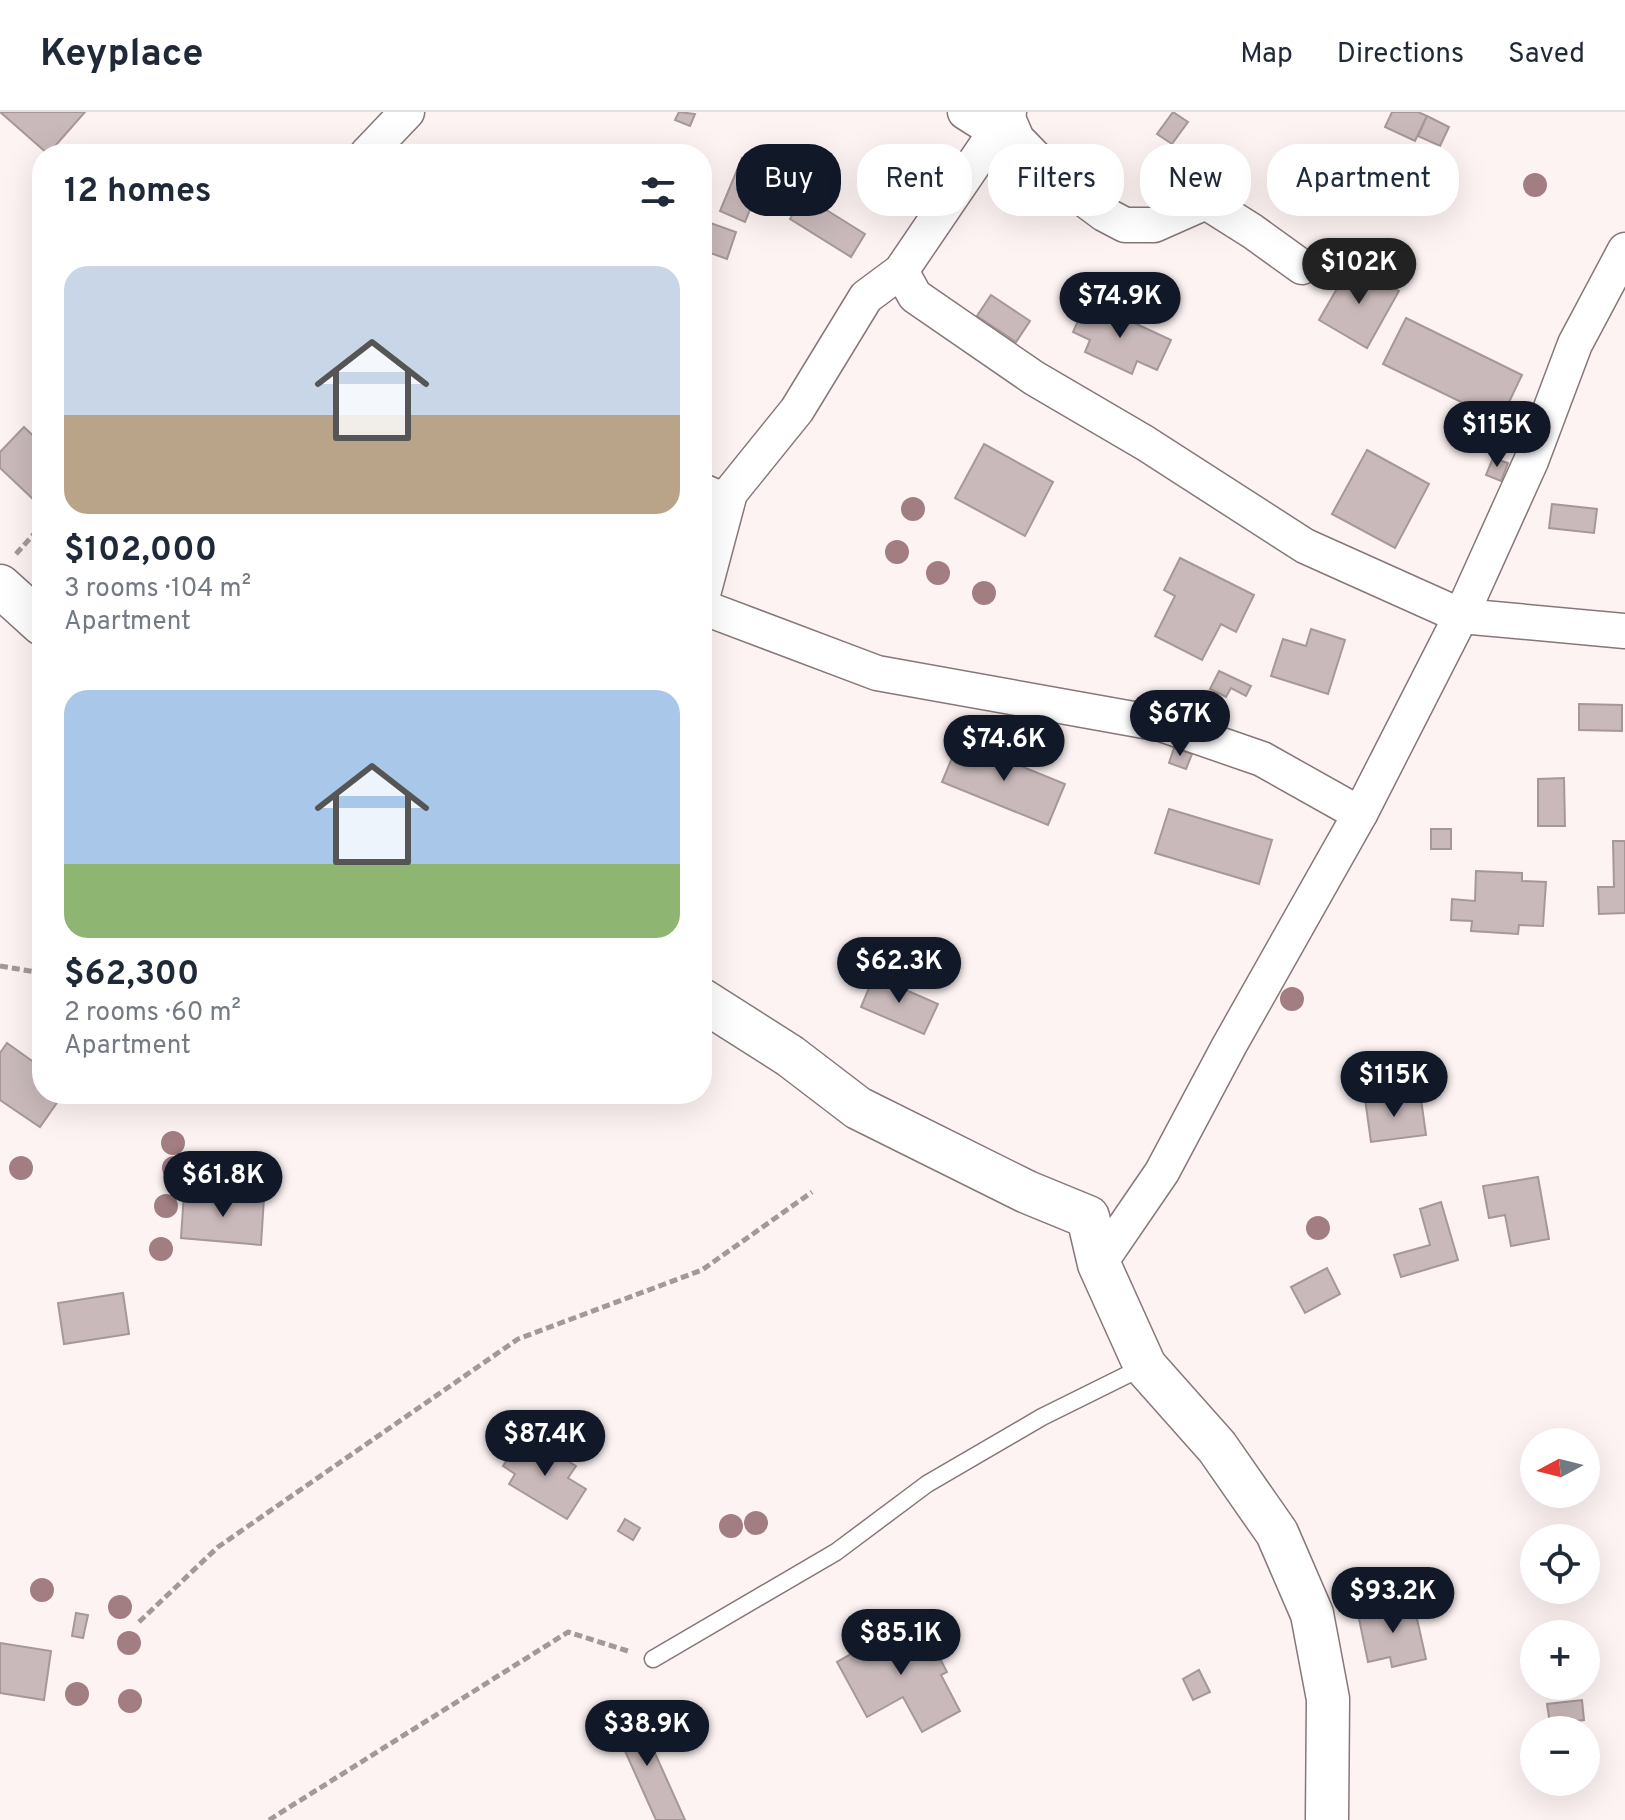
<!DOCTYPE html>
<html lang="en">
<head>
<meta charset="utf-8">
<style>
  :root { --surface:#fff; --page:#f6f6f7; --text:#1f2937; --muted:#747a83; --line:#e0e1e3; --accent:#111827 }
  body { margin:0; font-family:Overpass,sans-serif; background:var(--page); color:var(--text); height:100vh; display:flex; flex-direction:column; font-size:30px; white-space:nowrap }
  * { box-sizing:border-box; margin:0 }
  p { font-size:26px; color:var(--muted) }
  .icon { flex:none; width:44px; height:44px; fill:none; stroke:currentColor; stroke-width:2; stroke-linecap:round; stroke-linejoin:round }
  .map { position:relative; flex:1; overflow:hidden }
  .drawer { position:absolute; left:32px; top:32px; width:680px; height:960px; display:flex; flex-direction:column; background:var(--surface); border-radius:32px; box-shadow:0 8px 32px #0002 }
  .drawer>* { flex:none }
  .hud { position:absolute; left:736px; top:32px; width:760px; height:72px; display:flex; gap:16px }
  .needle { width:52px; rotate:263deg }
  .fabs { position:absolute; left:1520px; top:1316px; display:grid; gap:16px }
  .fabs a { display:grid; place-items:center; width:80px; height:80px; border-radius:50%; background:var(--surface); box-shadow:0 8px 32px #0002; font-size:40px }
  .price { position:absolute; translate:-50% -68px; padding:0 18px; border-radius:28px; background:var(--accent); color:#fff; font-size:26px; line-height:52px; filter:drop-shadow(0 2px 4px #0008) }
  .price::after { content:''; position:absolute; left:50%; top:48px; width:24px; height:18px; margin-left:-12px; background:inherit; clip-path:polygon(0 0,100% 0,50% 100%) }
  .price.current { background:#222; color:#fff }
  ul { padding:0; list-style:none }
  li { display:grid; align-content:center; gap:16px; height:424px; padding:0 32px }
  li span { display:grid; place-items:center; height:248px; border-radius:24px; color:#555 }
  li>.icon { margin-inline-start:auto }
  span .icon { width:144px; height:144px; fill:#fffc; stroke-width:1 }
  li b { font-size:34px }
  h2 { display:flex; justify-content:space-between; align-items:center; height:96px; padding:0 32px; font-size:34px }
  .tag { padding:0 28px; border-radius:32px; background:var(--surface); box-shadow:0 8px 32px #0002; font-size:28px; line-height:72px }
  .tag.current { background:var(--accent); color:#fff }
  header { display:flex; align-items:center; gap:48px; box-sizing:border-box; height:112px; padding:0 40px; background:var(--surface); border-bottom:2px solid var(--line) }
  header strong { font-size:38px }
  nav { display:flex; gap:44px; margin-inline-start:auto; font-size:28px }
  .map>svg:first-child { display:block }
  .building { fill:#c9b9ba; stroke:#a79798; stroke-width:2 }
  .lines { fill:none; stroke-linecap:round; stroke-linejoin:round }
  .service-casing { stroke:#867778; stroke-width:19 }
  .minor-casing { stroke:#867778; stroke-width:37 }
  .tertiary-casing { stroke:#867778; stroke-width:45 }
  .path { stroke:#a29a9a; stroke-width:5; stroke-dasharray:8 4; stroke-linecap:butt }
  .service { stroke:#fff; stroke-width:16 }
  .minor { stroke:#fff; stroke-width:34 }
  .tertiary { stroke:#fff; stroke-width:42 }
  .tree { fill:#a27e83 }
</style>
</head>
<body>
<header>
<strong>Keyplace</strong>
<nav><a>Map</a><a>Directions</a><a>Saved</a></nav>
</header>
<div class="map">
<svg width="1625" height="1708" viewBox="0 0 1625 1708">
  <rect width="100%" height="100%" fill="#fdf3f3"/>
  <g class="building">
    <polygon points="0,0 85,0 48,42"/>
    <polygon points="679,0 695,2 690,14 675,8"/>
    <polygon points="1173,0 1188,10 1172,32 1157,22"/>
    <polygon points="1392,0 1418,0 1427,4 1415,29 1385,15"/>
    <polygon points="1427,4 1449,15 1440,34 1418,24"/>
    <polygon points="742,46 767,56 745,110 720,99"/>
    <polygon points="804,84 865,122 851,145 790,107"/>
    <polygon points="702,108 736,120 727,147 702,138"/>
    <polygon points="1351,152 1399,179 1367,236 1319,208"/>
    <polygon points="991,183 1030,209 1016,230 977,204"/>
    <polygon points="1087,189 1171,228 1157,258 1137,249 1132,262 1085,240 1090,228 1073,220"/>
    <polygon points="1406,206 1522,263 1500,309 1383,252"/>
    <polygon points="24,315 42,332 42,380 34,388 0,356 0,340"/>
    <polygon points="984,332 1053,370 1025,424 955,386"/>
    <polygon points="1367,338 1429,372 1395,436 1332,402"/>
    <polygon points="1493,346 1508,351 1501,369 1486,363"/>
    <polygon points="1552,392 1597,397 1594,421 1549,416"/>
    <polygon points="1180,446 1254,483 1236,520 1221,512 1202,548 1155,524 1175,484 1164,478"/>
    <polygon points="1311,517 1345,528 1328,582 1271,564 1283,527 1306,534"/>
    <polygon points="1219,559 1251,574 1246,584 1231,576 1226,585 1210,577"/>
    <polygon points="1579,592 1622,593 1622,619 1579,618"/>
    <polygon points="959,629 1065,672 1048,713 942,670"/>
    <polygon points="1174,636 1192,642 1186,657 1169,651"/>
    <polygon points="1564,666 1565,714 1538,714 1538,667"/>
    <polygon points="1169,697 1272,728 1259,772 1155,741"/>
    <rect x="1431" y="717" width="20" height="20"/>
    <polygon points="1613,729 1625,729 1625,801 1599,802 1598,775 1614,775"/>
    <polygon points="1476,759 1522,761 1522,769 1546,770 1543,814 1519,813 1518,822 1471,819 1472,809 1451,808 1452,787 1475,789"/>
    <polygon points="874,864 938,892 924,922 861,895"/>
    <polygon points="7,931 42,956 42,982 63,982 40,1015 0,988 0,941"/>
    <polygon points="213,982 237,982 236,987"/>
    <polygon points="1390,983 1392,991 1421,987 1426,1023 1371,1030 1365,987"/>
    <polygon points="1538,1065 1549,1127 1511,1134 1505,1103 1489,1106 1483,1074"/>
    <polygon points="184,1081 264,1086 261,1133 181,1126"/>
    <polygon points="1441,1090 1458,1148 1401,1165 1394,1143 1430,1133 1420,1097"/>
    <polygon points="1327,1156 1340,1182 1305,1201 1291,1175"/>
    <polygon points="123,1181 129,1222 64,1232 58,1191"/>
    <polygon points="519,1328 541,1341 545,1335 576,1354 568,1366 586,1377 567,1407 509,1372 515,1362 503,1354"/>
    <polygon points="625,1407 640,1416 633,1428 618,1419"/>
    <polygon points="1413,1489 1426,1547 1392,1555 1390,1545 1368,1550 1358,1502"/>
    <polygon points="76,1501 88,1503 83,1526 72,1524"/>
    <polygon points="911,1508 926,1534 932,1531 947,1560 941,1563 960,1599 922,1620 903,1585 867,1605 837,1550"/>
    <polygon points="0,1531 51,1539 44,1588 0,1581"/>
    <polygon points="1199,1558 1210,1580 1193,1588 1183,1567"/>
    <polygon points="1582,1588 1584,1608 1550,1612 1547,1592"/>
    <polygon points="636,1599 685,1708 656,1708 612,1610"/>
  </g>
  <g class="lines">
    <g class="service-casing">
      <g id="service">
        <polyline points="702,369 730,381"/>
        <polyline points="653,1547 836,1440 927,1372 1042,1305 1145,1254"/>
      </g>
    </g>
    <g class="minor-casing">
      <g id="minor">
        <polyline points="965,0 995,19"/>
        <polyline points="1007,4 1017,27 1053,64 1104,102 1125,113 1154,113 1206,90 1252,119 1302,155"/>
        <polyline points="367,42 407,0"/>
        <polyline points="901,159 915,184 1034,266 1145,331 1305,434 1461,504 1625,519"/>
        <polyline points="702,486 730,381 797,298 866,185 901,159 1009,0"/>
        <polyline points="702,495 877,561 1161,612 1262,647 1360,702"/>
        <polyline points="1099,1152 1162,1060 1229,934 1360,702 1461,504 1531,349 1575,232 1625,138"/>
      </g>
    </g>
    <g class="tertiary-casing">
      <g id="tertiary">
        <polyline points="0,474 42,512"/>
        <polyline points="702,888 790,944 858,996 1027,1080 1088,1105 1099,1152 1145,1254 1217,1335 1277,1421 1312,1502 1328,1587 1327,1708"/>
      </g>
    </g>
    <g class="path">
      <polyline points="16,442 42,413"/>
      <polyline points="0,854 42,861"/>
      <polyline points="139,1510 218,1435 518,1227 702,1158 812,1080"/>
      <polyline points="269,1708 568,1520 631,1540"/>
    </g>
    <use href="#service" class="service"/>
    <use href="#minor" class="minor"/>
    <use href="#tertiary" class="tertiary"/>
  </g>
  <g class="tree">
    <circle cx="1535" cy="73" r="12"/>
    <circle cx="913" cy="397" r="12"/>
    <circle cx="897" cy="440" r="12"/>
    <circle cx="938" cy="461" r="12"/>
    <circle cx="984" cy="481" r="12"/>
    <circle cx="1292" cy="887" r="12"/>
    <circle cx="173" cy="1031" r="12"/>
    <circle cx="21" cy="1056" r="12"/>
    <circle cx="174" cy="1056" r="12"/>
    <circle cx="166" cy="1094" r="12"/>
    <circle cx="1318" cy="1116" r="12"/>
    <circle cx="161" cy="1137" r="12"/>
    <circle cx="756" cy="1411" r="12"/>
    <circle cx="731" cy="1414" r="12"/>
    <circle cx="42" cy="1478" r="12"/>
    <circle cx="120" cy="1495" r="12"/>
    <circle cx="129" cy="1531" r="12"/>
    <circle cx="77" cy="1582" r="12"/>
    <circle cx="130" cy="1589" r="12"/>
  </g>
</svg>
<div class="fabs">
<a><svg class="needle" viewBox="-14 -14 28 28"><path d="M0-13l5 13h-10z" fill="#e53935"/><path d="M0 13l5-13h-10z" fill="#747a83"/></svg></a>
<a><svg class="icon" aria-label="locate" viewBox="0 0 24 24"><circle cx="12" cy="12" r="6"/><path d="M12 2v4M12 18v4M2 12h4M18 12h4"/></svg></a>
<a>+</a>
<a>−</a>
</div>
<b class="price current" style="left:1359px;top:194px">$102K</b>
<b class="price" style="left:1120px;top:228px">$74.9K</b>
<b class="price" style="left:1497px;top:357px">$115K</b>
<b class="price" style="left:1180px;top:646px">$67K</b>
<b class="price" style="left:1004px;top:671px">$74.6K</b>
<b class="price" style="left:899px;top:893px">$62.3K</b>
<b class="price" style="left:1394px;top:1007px">$115K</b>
<b class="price" style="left:223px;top:1107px">$61.8K</b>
<b class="price" style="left:545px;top:1366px">$87.4K</b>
<b class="price" style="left:1393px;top:1523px">$93.2K</b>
<b class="price" style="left:901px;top:1565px">$85.1K</b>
<b class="price" style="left:647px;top:1656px">$38.9K</b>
<div class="hud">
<a class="tag current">Buy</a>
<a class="tag">Rent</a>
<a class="tag">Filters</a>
<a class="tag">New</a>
<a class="tag">Apartment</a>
</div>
<section class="drawer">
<h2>12 homes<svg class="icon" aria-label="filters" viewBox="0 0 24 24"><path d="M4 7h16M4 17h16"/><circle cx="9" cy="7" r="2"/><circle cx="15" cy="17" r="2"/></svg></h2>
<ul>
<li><span style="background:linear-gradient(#c9d6e8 60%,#b9a48a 0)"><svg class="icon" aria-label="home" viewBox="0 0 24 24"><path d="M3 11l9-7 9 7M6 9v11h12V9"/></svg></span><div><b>$102,000</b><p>3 rooms · 104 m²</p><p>Apartment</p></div></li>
<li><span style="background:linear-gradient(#a9c7e8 70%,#8fb573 0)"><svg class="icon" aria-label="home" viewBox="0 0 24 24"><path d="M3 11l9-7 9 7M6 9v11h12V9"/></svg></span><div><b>$62,300</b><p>2 rooms · 60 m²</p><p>Apartment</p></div></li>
</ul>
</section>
</div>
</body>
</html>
